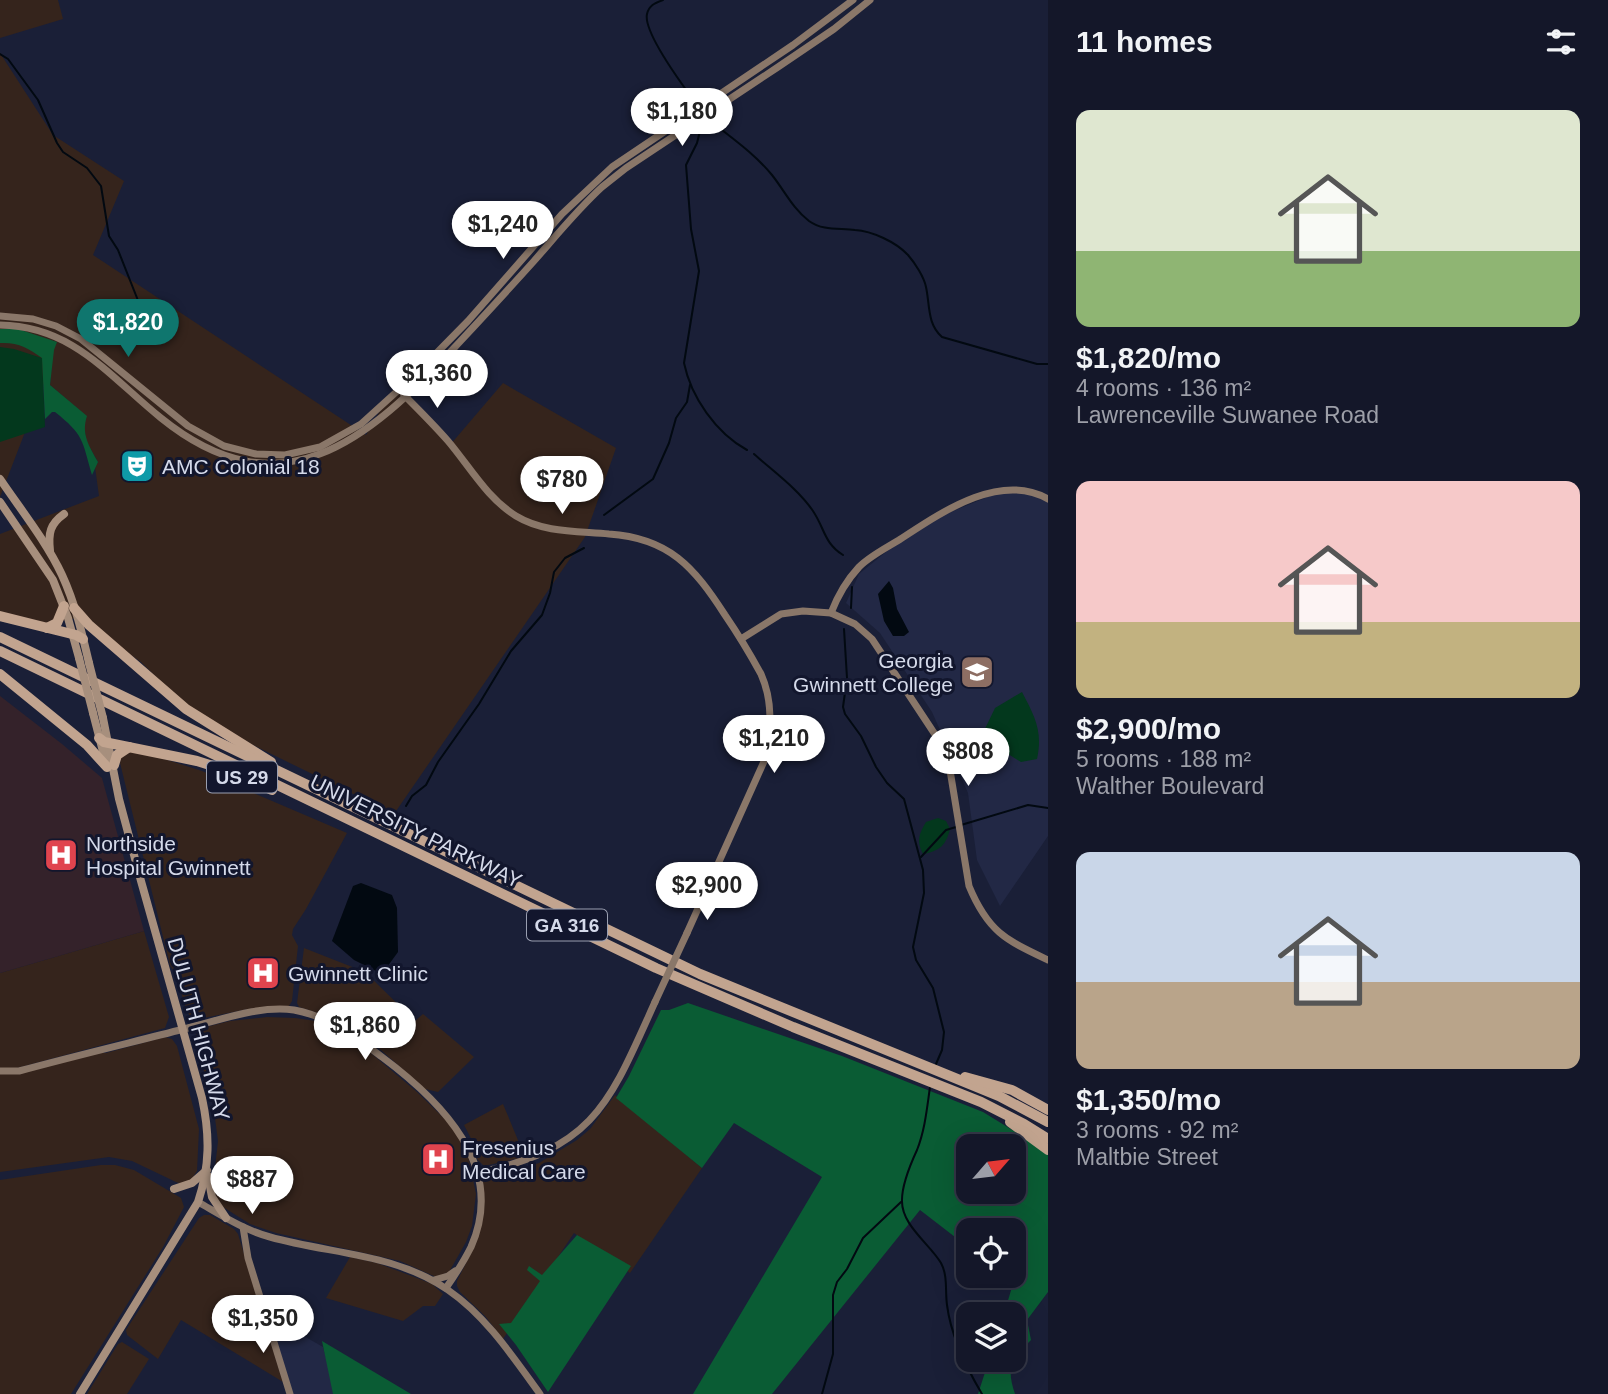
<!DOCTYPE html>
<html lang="en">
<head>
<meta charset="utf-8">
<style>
  :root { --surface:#141729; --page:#212435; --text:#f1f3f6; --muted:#9d9fa8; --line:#333646; --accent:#0f766e }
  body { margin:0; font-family:Helvetica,sans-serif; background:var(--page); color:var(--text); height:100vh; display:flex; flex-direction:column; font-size:26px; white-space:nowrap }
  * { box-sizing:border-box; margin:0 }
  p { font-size:23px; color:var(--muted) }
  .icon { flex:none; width:38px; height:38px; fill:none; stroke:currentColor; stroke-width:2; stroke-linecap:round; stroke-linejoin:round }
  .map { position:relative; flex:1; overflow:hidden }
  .sheet { display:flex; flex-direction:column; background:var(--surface); width:560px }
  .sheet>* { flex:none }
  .needle { width:46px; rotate:62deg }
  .buttons { position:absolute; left:956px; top:1134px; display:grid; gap:14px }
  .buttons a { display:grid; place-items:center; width:70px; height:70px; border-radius:14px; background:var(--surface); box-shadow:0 7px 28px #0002,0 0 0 2px var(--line); font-size:35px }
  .price { position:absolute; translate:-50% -60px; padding:0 16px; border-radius:24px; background:#fff; color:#222; font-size:23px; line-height:46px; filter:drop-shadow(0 2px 4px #0008) }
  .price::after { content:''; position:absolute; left:50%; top:42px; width:21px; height:16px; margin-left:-10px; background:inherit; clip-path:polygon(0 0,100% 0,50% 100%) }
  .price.current { background:var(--accent); color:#fff }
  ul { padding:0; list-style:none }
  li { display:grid; align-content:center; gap:14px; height:371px; padding:0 28px }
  li span { display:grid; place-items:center; height:217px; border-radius:14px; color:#555 }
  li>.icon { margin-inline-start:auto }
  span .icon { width:126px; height:126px; fill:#fffc; stroke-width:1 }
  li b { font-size:30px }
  h2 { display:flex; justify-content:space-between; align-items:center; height:84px; padding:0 28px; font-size:30px }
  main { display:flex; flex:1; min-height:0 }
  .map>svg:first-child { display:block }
  .commercial { fill:#35241c }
  .built { fill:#222845 }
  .medical { fill:#34222a }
  .green { fill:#03381d }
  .forest { fill:#0a5c34; fill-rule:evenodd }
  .water { fill:#020911 }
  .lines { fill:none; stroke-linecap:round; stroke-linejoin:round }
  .stream { stroke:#020911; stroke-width:2 }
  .secondary { stroke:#8a7769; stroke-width:7 }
  .primary { stroke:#a78f7d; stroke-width:8 }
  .highway { stroke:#c2a48f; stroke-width:10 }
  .secondary-bridge { stroke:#8a7769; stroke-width:7 }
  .primary-bridge { stroke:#a78f7d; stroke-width:8 }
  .labels { text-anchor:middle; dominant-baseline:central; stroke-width:6; stroke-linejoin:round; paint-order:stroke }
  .shield { fill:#12162d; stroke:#9a9fb1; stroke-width:2 }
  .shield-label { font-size:19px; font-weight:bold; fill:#d5daea }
  .poi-label { font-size:21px; fill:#d5daea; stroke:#12162d; text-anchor:start }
  .street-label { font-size:21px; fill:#d5daea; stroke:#12162d }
</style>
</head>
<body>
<main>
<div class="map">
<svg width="1048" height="1394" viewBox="0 0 1048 1394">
  <rect width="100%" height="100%" fill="#1a1f37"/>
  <g class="commercial">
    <polygon points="0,0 58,0 63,19 0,38"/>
    <polygon points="0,53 53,135 124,181 93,255 366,435 380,411 402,390 450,445 503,383 616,448 585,537 394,814 251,744 183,704 141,662 77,618 40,625 0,614 0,534 99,496 95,467 98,462 86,441 84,425 86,416 50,385 52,362 0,497"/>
    <polygon points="133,749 202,771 347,833 306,909 293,929 292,935 298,946 292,1001 289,1006 248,1009 199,1019 191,1017 187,1012 175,973 170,965 120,763 121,755"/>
    <polygon points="144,931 169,1017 165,1028 17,1068 0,1068 0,973"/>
    <polygon points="304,948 365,972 415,1021 423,1014 474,1057 438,1092 425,1089 356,1028 346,1022 299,1007 297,1003"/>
    <polygon points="267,1017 295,1018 316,1021 353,1038 417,1092 451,1125 468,1155 476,1194 472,1226 466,1242 449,1272 436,1277 400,1261 276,1233 250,1224 223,1207 216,1198 213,1186 218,1141 213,1103 195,1040 196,1034 202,1028 230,1021"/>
    <polygon points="165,1037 172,1039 177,1046 199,1129 197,1171 191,1180 182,1184 176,1182 132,1161 109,1157 0,1172 0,1074 96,1053 106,1053"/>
    <polygon points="615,1095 702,1168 630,1273 574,1233 503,1339 485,1316 460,1292 457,1286 457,1281 476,1243 483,1180 488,1175 517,1170 539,1163 577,1140 590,1129"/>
    <polygon points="503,1104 525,1157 484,1166 477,1159 477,1150 464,1125"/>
    <polygon points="101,1165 115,1165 134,1170 181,1198 184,1207 163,1247 71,1394 0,1394 0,1180"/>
    <polygon points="204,1215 210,1215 234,1229 238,1234 283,1382 181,1320 158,1359 127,1335 126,1330 199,1218"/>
    <polygon points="350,1257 377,1263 417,1278 432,1284 443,1294 435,1306 423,1306 403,1321 326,1298"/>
    <polygon points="122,1342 149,1359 127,1394 87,1394 118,1344"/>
  </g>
  <g class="built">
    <polygon points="1007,489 1048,498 1048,836 1000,906 977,860 968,793 932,712 880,633 846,603 859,574 919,525"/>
    <polygon points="269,1316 323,1347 336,1394 293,1394"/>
  </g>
  <polygon class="medical" points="0,696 62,744 102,778 144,931 0,973"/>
  <g class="green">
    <polygon points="0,347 14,349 42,358 45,427 0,442"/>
    <path d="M1022,692C1035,717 1043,731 1037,759L1021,762L981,737L995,708Z"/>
    <path d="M938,818L946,821L950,829C946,845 940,851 923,854C916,841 919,834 926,822Z"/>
  </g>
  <g class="forest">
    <path d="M0,329H18L57,342L54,350L50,385L87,416C81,434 89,446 98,462L92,475C82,440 84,435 55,412H52L45,419L42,358C28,348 18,342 0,343Z"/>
    <path d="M688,1003L842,1056L983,1112L1048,1152V1292L1027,1320L1031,1340C1011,1360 1006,1367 1015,1394H978L989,1360H1013V1314H1004L1012,1287L1001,1276H1013V1230H968V1247L920,1210L772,1394H693L822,1177L734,1123L702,1168L616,1098L629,1076L661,1010H669ZM968,1146H1013V1192H968Z"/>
    <polygon points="577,1235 631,1266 548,1392 516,1345 499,1324 511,1323 540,1281 527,1270 529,1266 542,1275"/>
    <polygon points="322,1341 411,1394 333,1394"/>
  </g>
  <g class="water">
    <polygon points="889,581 893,588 897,609 909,632 904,636 893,636 884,621 878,594"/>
    <polygon points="361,883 392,895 397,908 398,952 382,974 354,960 332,941 353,886"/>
  </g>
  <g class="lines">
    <g class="stream">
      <path d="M663,0C655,3 649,5 647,14C643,32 686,90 698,106"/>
      <polyline points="0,54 8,59 38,100 57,143 63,152 87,168 101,186 109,236 118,250 139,303 160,321"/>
      <path d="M708,119C730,137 753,152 772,175C784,190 793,209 809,221C823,231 839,228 855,230C872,231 896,242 908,255C915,263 924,277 926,287C930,305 927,324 942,337L1037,364H1048"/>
      <path d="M708,120L700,131L697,143L686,165L691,229L699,271L684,363C691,397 716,433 747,450"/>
      <path d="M754,454C774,472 798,489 813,511C825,529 824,543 843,555"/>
      <polyline points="604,515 653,479 669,443 676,418 687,402 690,385"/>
      <polyline points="851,608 852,587"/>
      <polyline points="844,629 847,678 843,707 845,714 861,736 876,767 887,783 904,799 923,870 924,893 913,947 916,960 933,988 944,1032 942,1050 936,1064"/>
      <polyline points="406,806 412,796 426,785 438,762 479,704 511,651 542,615 550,593 554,572 565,558 584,548"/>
      <polyline points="961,825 1028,805 1048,808"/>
      <polyline points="921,857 946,830 956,827"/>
      <path d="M930,1087C927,1108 925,1130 917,1150C911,1163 902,1185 902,1200C901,1225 930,1244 941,1263C948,1276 945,1291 947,1305C951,1337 966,1367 982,1394"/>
      <polyline points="822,1394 833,1354 833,1295 837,1282 847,1269 863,1238 901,1202"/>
    </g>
    <g class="secondary">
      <polyline points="0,316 33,319 56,326 81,339 188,426 224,446 256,454 285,455 320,447 361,424 415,375 468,321 562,214 612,167 793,45 853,0"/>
      <path d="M0,325C73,326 109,376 161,418C281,515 368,440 455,347C481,319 508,290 534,261C556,236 577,210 602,187L626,168L778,67L834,29L870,0"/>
      <path d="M404,395C419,410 434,425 448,441C470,467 487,498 516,516C544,533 578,531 609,534C669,538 694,567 725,615C738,634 750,654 761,674C773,701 771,729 766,757L687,933"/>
      <path d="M831,613C838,595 846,581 859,567C870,556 886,548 899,540C939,514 999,471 1048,499"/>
      <path d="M741,639L781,614L803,611L831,613L855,624L872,639L940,742L948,758L969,886C988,932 1006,940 1048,960"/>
      <path d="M0,1071H19C74,1056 129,1043 184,1029C218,1021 258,1005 294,1010C328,1016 355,1037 382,1057C441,1101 507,1166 471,1247C464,1261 455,1275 446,1288"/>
      <path d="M477,1173C595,1148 609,1104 655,1002"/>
      <path d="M198,1202C221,1215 244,1230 270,1237C330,1254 395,1253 448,1290C486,1316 513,1357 540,1394"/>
      <polyline points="243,1227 248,1258 290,1394"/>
      <polyline points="434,1280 448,1276 455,1271"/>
    </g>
    <g class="primary">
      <path d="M0,479C21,510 46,541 62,575C75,603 82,633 89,663"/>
      <polyline points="0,502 53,580 68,618 79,658"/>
      <path d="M50,551C48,533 50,524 64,514"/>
      <polyline points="93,713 107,767"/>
      <polyline points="208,1176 212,1197 226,1218"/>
      <polyline points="174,1189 192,1183 207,1170"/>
      <path d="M80,1394L198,1202C210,1166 210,1135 202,1098L141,881L119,799L103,718"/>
    </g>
    <g class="highway">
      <polyline points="74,608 89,625 186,709 271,762"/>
      <polyline points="0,616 76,635 83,639"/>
      <polyline points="47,628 57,623 64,606"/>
      <polyline points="0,637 700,974 999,1096 1048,1122"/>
      <polyline points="0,651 656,968 793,1027 981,1102 1024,1124 1048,1139"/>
      <polyline points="0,674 87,745 107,767"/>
      <polyline points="99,738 104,742 197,761 232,772 272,790"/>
      <polyline points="114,765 117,755 129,747"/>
      <polyline points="965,1077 1012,1090 1048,1110"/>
      <polyline points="1010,1122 1048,1150"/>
    </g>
    <polyline class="secondary-bridge" points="655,1002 687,933"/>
    <g class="primary-bridge">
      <polyline points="79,658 93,713"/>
      <polyline points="89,663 103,718"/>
    </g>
  </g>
  <defs>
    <g id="theatre-square" transform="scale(1.75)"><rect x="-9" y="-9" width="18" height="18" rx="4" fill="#0f9aa8" stroke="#12162d"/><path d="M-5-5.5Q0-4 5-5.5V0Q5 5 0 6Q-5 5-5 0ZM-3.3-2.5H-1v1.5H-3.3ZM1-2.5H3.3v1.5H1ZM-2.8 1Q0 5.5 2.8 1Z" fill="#fff"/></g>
    <g id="university-square" transform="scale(1.75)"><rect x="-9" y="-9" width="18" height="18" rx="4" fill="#8d6e63" stroke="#12162d"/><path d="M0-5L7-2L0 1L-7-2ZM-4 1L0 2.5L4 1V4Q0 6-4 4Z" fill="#fff"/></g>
    <g id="hospital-square" transform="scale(1.75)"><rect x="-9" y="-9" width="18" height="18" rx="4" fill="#e0444e" stroke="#12162d"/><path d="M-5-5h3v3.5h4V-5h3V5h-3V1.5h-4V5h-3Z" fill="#fff"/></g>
  </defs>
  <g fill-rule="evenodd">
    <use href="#theatre-square" x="137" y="466"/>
    <use href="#university-square" x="977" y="672"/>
    <use href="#hospital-square" x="61" y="855"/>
    <use href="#hospital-square" x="263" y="973"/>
    <use href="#hospital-square" x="438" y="1159"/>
  </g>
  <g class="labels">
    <g class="shield">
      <rect x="207" y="761.5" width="70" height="31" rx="5"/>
      <rect x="527" y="909.5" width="80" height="31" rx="5"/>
    </g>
    <g class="shield-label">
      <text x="242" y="777">US 29</text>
      <text x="567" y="925">GA 316</text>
    </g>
    <g class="poi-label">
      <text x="162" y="466">AMC Colonial 18</text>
      <text x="953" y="660" text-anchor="end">Georgia<tspan x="953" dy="24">Gwinnett College</tspan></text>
      <text x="86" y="843">Northside<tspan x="86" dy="24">Hospital Gwinnett</tspan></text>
      <text x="288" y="973">Gwinnett Clinic</text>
      <text x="462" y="1147">Fresenius<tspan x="462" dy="24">Medical Care</tspan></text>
    </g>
    <g class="street-label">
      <text transform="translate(416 831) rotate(26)">UNIVERSITY PARKWAY</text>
      <text transform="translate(199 1029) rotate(75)">DULUTH HIGHWAY</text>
    </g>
  </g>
</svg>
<div class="buttons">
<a><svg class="needle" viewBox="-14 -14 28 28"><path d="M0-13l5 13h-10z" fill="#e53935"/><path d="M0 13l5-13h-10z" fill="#9d9fa8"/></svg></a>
<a><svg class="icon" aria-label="locate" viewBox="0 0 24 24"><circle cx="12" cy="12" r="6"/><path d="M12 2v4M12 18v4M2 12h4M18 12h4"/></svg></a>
<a><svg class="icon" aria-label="layers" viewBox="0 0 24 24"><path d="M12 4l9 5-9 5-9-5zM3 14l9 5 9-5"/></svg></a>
</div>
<b class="price" style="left:682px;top:148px">$1,180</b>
<b class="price" style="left:503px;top:261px">$1,240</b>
<b class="price current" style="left:128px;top:359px">$1,820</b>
<b class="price" style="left:437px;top:410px">$1,360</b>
<b class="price" style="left:562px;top:516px">$780</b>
<b class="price" style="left:774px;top:775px">$1,210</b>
<b class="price" style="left:968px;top:788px">$808</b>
<b class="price" style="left:707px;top:922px">$2,900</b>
<b class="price" style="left:365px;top:1062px">$1,860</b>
<b class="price" style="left:252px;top:1216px">$887</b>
<b class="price" style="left:263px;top:1355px">$1,350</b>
</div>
<section class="sheet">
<h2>11 homes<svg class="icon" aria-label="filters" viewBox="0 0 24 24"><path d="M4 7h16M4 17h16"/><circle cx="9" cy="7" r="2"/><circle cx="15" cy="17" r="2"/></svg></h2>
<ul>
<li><span style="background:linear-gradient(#dfe7d0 65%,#8fb573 0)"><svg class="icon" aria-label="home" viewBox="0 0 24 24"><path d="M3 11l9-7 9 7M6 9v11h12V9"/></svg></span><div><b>$1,820/mo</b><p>4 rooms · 136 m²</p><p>Lawrenceville Suwanee Road</p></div></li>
<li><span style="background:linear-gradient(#f6c9c9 65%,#c2b280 0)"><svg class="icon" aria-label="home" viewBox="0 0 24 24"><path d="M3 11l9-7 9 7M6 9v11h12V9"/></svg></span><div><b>$2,900/mo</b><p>5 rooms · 188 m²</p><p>Walther Boulevard</p></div></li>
<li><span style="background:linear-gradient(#c9d6e8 60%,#b9a48a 0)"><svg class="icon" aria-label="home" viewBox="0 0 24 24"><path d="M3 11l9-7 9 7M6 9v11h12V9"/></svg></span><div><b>$1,350/mo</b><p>3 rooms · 92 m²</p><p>Maltbie Street</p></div></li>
</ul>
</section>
</main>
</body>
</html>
